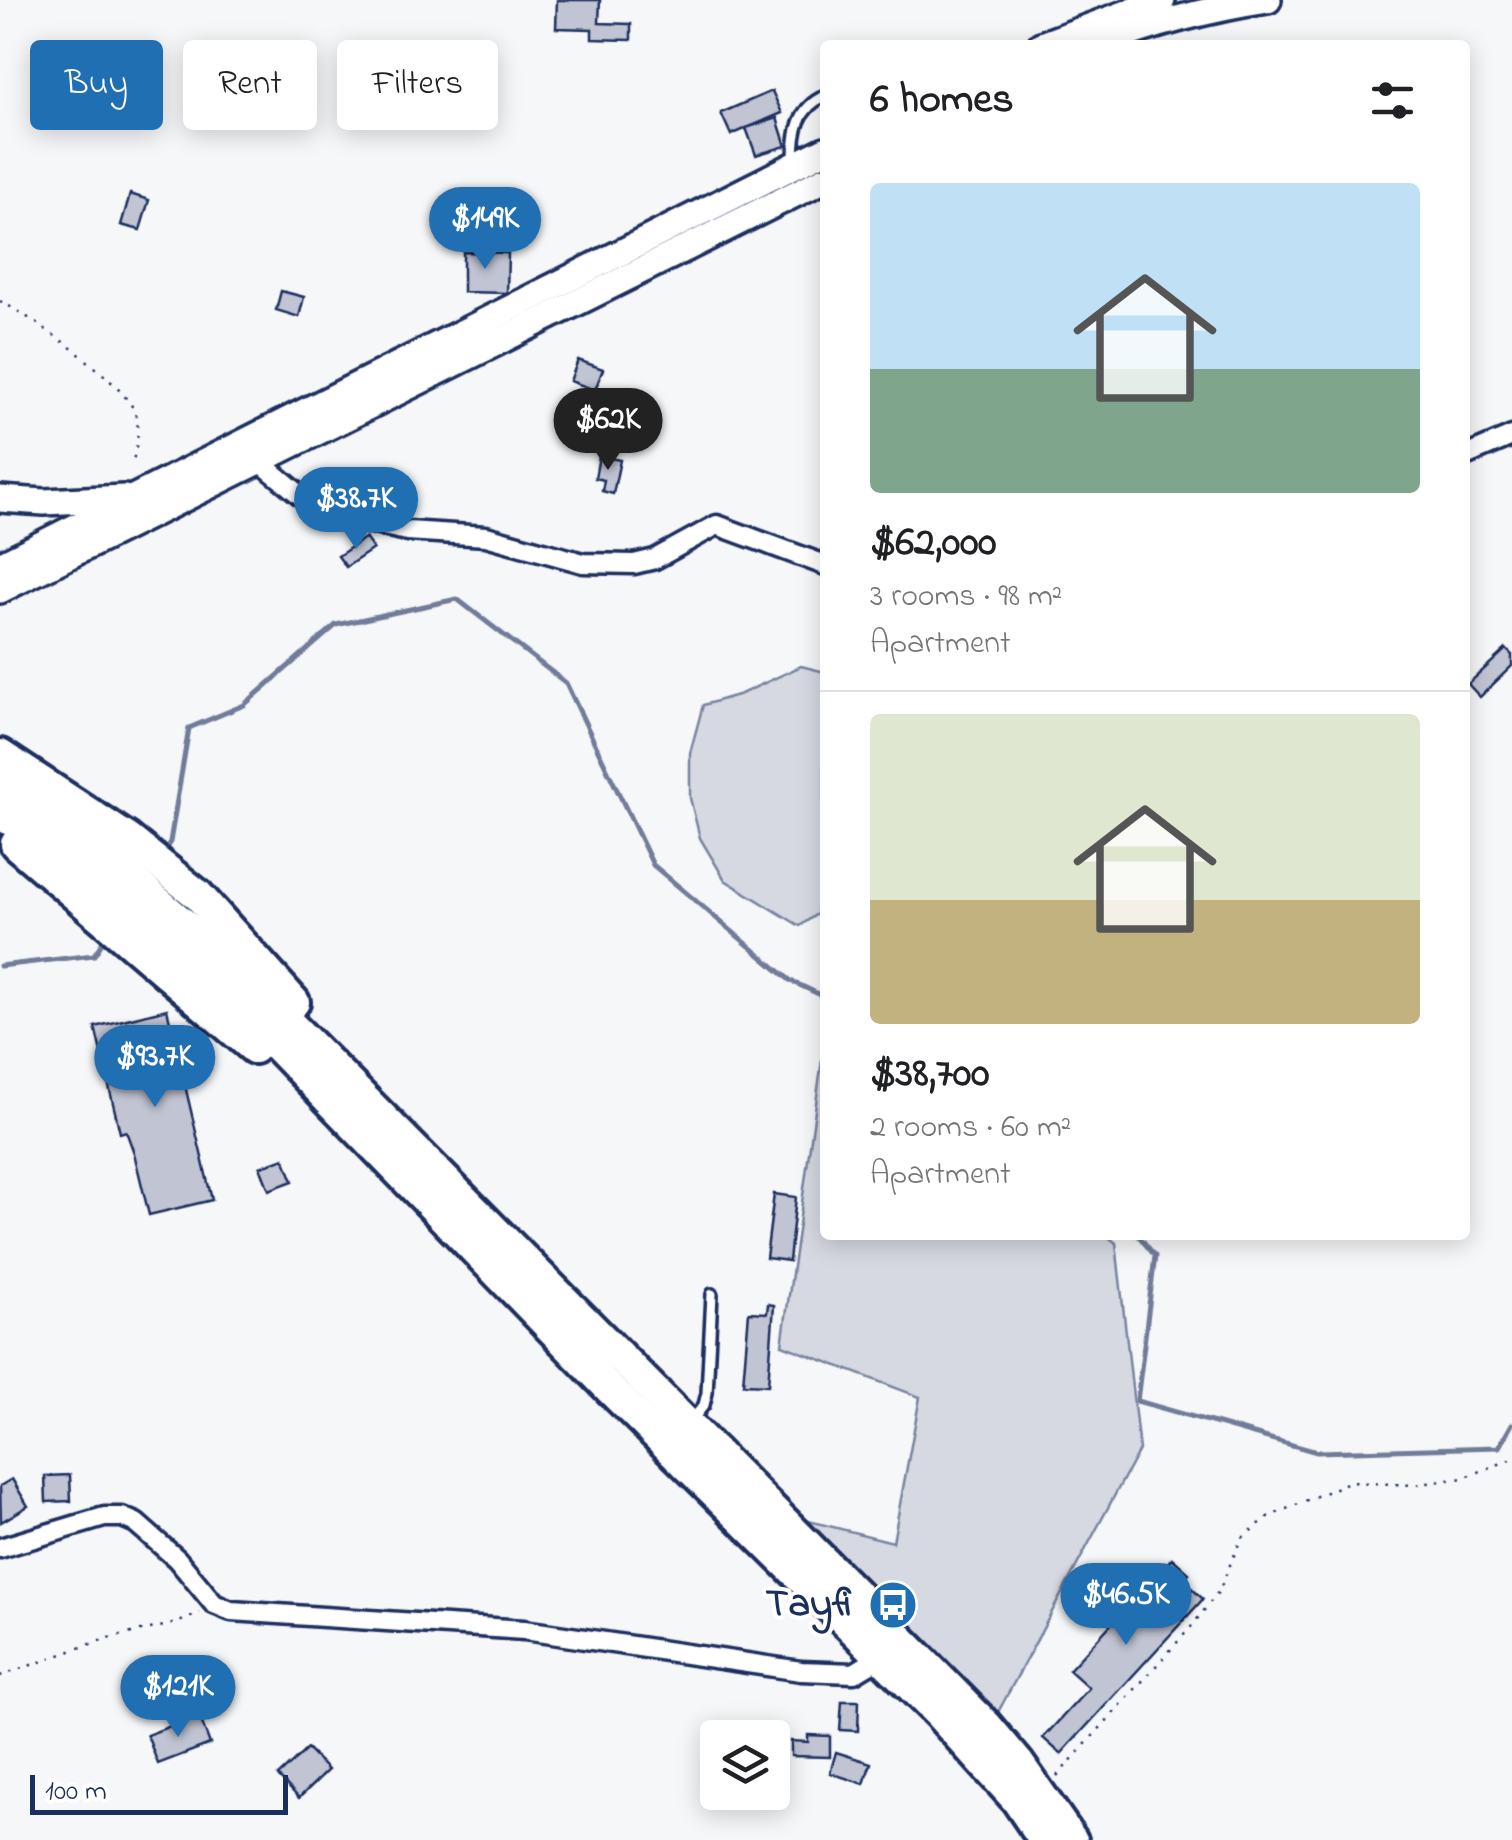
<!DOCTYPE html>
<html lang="en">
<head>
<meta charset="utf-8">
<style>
  :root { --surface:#fff; --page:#f2f2f2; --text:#202124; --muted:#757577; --line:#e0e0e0; --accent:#1f6fb2 }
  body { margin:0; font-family:"Indie Flower",sans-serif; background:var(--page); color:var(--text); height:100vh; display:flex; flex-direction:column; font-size:38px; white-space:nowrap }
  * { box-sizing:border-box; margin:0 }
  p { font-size:32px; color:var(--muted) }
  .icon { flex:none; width:55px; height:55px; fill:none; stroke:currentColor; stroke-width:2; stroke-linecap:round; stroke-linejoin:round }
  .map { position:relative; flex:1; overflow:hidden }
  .sheet { position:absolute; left:820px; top:40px; width:650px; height:1200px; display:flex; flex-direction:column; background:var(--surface); border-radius:10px; box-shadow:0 5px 25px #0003 }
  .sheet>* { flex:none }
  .top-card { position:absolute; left:30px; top:40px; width:640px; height:90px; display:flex; gap:20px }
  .controls { position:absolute; left:700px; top:1720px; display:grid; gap:20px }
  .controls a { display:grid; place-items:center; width:90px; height:90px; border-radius:10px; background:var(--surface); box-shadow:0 5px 25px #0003; font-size:50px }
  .scale { position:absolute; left:30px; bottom:25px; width:258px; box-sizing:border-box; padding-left:10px; border:5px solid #1b2f5e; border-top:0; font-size:28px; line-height:35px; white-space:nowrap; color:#1b2f5e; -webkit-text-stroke:8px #fff; paint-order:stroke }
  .price { position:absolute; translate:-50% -85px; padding:0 22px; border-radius:35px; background:var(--accent); color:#fff; font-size:32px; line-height:65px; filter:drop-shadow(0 2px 5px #0008) }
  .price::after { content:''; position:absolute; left:50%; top:60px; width:30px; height:22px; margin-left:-15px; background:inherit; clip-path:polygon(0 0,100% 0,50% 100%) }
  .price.current { background:#222; color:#fff }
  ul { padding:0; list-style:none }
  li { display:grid; align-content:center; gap:20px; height:530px; padding:0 50px }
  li+li { border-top:2px solid var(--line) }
  li span { display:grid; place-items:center; height:310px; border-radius:10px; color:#555 }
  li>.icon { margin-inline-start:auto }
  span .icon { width:180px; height:180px; fill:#fffc; stroke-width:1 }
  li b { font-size:42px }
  h2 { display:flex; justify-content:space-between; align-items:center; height:120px; padding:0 50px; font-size:42px }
  .tag { padding:0 35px; border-radius:10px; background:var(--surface); box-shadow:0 5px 25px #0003; font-size:35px; line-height:90px }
  .tag.current { background:var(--accent); color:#fff }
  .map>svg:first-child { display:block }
  .green { fill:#d6d9e2; stroke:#7884a0; stroke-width:2.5 }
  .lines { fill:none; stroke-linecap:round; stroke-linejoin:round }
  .stream { stroke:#707c99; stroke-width:5 }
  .building { fill:#c0c4d3; stroke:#1b2f5e; stroke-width:2.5 }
  .lane-casing { stroke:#1b2f5e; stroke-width:16 }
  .street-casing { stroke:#1b2f5e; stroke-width:25 }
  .secondary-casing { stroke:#1b2f5e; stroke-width:32 }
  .highway-casing { stroke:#1b2f5e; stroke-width:38 }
  .path { stroke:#1b2f5e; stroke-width:2.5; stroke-dasharray:2.5 8; stroke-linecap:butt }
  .lane { stroke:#fff; stroke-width:9 }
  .street { stroke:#fff; stroke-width:18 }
  .secondary { stroke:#fff; stroke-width:25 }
  .highway { stroke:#fff; stroke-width:30 }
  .labels { text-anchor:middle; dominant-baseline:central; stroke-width:8; stroke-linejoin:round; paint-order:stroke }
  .poi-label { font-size:40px; font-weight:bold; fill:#1b2f5e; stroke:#fff; text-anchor:end }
</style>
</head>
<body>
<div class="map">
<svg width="1512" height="1840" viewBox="0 0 1512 1840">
  <rect width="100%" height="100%" fill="#f6f7f9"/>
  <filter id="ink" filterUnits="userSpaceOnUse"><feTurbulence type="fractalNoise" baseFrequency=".01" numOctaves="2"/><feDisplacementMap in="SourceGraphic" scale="20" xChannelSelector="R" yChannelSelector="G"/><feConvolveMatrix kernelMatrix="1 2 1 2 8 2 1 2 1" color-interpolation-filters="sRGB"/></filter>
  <g filter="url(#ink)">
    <g class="green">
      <polygon points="801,666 825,672 825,908 800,926 725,880 700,838 690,798 690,753 703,705 741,694"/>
      <polygon points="825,1039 825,1235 1106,1235 1116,1243 1139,1450 996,1716 805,1520 893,1542 920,1397 782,1345"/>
    </g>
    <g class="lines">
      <g class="stream">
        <polyline points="163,853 170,842 189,728 244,705 336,625 457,599 566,683 653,865 791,981 825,997"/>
        <polyline points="0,966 94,955 106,937"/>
        <polyline points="1138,1235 1155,1256 1137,1401 1317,1452 1499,1447 1512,1424"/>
      </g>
    </g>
    <g class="building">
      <polygon points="557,0 600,0 599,23 631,24 631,40 592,39 592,29 556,28"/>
      <polygon points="772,91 782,113 731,135 721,113"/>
      <polygon points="777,118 786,146 756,155 746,128"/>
      <polygon points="130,194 149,200 140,230 121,225"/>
      <polygon points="463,252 508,253 507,293 463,292"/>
      <polygon points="281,291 304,297 299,317 276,310"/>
      <polygon points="578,360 603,369 595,390 570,381"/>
      <polygon points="599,456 620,460 613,494 602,491 604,480 595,478"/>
      <polygon points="365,538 373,549 346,567 338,556"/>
      <polygon points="1506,649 1512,655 1512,666 1480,697 1468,684"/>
      <polygon points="167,1009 212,1200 149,1215 134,1153 126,1131 120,1133 95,1027"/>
      <polygon points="284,1158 293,1181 269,1190 260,1167"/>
      <polygon points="774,1194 796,1197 789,1261 766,1258"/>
      <polygon points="768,1304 774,1305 768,1385 743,1384 749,1312 767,1313"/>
      <polygon points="70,1475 71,1501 46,1502 45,1476"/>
      <polygon points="12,1479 28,1506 1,1522 0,1486"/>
      <polygon points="1172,1558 1189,1573 1183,1580 1203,1599 1061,1754 1043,1738 1089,1688 1069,1670"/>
      <polygon points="842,1701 859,1701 858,1731 840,1730"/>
      <polygon points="199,1715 210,1744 158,1764 147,1735"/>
      <polygon points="808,1735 830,1736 830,1757 791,1756 791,1741 808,1742"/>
      <polygon points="307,1749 328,1770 299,1798 278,1776"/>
      <polygon points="836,1752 871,1763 864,1784 830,1773"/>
    </g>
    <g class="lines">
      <g class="lane-casing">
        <g id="lane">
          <path d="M794,160C794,132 798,107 825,96"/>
          <polyline points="692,1420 704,1405 707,1393 712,1294"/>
        </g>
      </g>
      <g class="street-casing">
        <g id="street">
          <polyline points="1465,456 1512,436"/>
          <polyline points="258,460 306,500 365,522 407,531 486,536 583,563 634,564 655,559 717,525 825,565"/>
          <polyline points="0,1548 104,1517 122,1517 136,1523 177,1559 214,1604 231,1611 524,1630 801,1671 854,1673 882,1656"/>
        </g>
      </g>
      <g class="secondary-casing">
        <g id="secondary">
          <polyline points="1041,45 1162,0"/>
          <path d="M1099,45C1155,23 1209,9 1268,0"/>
          <polyline points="0,499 44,502 124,498"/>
          <polyline points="0,565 825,150"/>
          <polyline points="0,590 825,179"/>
        </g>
      </g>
      <g class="highway-casing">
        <g id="highway">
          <polyline points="0,755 128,839 198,895 294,1002"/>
          <polyline points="0,785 75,831 229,963 986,1725 1019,1764 1072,1840"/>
          <polyline points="0,814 42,838 109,886 215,982 611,1390 938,1713 1017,1800 1044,1840"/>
          <polyline points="16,844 254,1048"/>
        </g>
      </g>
      <g class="path">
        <path d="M0,301C36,320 113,374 133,408C141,422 137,446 133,461"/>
        <polyline points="0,1676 105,1639 177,1623 200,1613"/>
        <polyline points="1057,1776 1191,1627 1219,1591 1241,1539 1268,1517 1349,1482 1414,1485 1463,1478 1512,1459"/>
      </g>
      <use href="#lane" class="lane"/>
      <use href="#street" class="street"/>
      <use href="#secondary" class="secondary"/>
      <use href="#highway" class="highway"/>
    </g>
  </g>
  <defs>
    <g id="bus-disc" transform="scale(2.5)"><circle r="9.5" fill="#1f6fb2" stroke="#fff"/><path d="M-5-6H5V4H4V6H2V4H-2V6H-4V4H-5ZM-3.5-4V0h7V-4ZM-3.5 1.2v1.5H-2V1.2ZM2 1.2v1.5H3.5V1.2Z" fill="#fff"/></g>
  </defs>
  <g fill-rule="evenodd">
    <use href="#bus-disc" x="893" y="1605"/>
  </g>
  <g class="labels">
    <g class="poi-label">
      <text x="858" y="1605">Tayfi</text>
    </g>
  </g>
</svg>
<div class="controls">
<a><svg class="icon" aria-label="layers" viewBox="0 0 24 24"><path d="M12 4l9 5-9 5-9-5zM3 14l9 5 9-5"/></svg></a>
</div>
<div class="scale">100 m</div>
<b class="price" style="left:485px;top:272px">$149K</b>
<b class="price current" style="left:608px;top:473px">$62K</b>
<b class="price" style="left:356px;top:552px">$38.7K</b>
<b class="price" style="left:155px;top:1110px">$93.7K</b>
<b class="price" style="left:1126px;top:1648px">$46.5K</b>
<b class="price" style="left:178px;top:1740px">$121K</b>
<div class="top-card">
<a class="tag current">Buy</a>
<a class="tag">Rent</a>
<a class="tag">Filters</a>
</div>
<section class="sheet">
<h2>6 homes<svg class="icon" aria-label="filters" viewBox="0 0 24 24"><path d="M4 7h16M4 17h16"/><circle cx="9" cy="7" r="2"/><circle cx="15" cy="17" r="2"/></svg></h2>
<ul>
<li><span style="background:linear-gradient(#bfe0f5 60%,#7fa58c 0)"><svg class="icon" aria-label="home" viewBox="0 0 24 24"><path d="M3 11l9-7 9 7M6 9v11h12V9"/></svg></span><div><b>$62,000</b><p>3 rooms · 98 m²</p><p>Apartment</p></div></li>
<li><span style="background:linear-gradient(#dfe7d0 60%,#c2b280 0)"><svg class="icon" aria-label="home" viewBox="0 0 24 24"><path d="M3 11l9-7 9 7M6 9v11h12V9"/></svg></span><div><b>$38,700</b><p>2 rooms · 60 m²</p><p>Apartment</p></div></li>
</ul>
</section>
</div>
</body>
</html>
